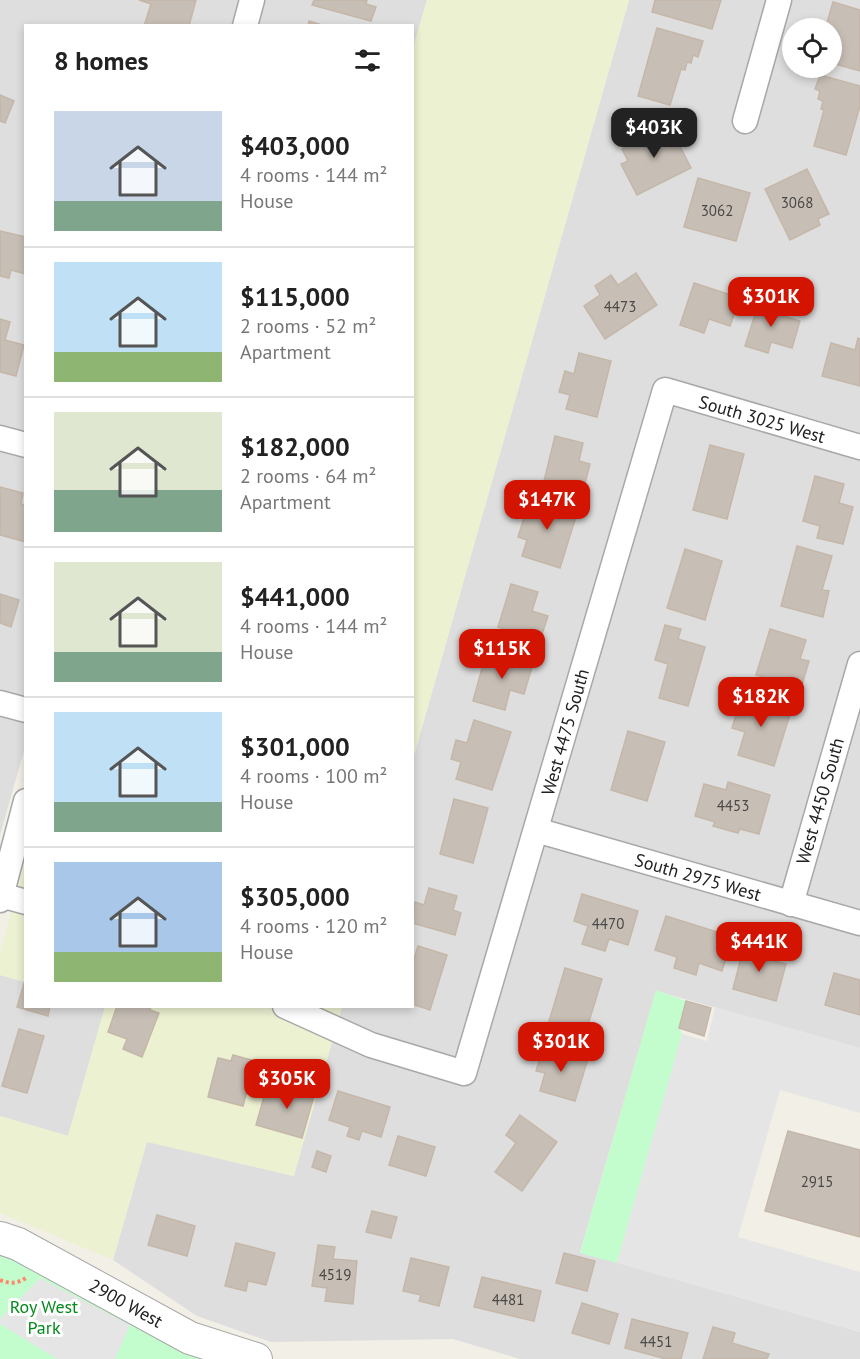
<!DOCTYPE html>
<html lang="en">
<head>
<meta charset="utf-8">
<style>
  :root { --surface:#fff; --page:#f6f6f6; --text:#222; --muted:#767676; --line:#e0e0e0; --accent:#d21400 }
  body { margin:0; font-family:"PT Sans",sans-serif; background:var(--page); color:var(--text); height:100vh; display:flex; flex-direction:column; font-size:22px; white-space:nowrap }
  * { box-sizing:border-box; margin:0 }
  p { font-size:20px; color:var(--muted) }
  .icon { flex:none; width:33px; height:33px; fill:none; stroke:currentColor; stroke-width:2; stroke-linecap:round; stroke-linejoin:round }
  .map { position:relative; flex:1; overflow:hidden }
  .drawer { position:absolute; left:24px; top:24px; width:390px; height:984px; display:flex; flex-direction:column; background:var(--surface); border-radius:0px; box-shadow:0 3px 9px #0003 }
  .drawer>* { flex:none }
  .buttons { position:absolute; left:782px; top:18px; display:grid; gap:12px }
  .buttons a { display:grid; place-items:center; width:60px; height:60px; border-radius:50%; background:var(--surface); box-shadow:0 3px 9px #0003; font-size:30px }
  .price { position:absolute; translate:-50% -51px; padding:0 14px; border-radius:12px; background:var(--accent); color:#fff; font-size:20px; line-height:39px; filter:drop-shadow(0 2px 3px #0008) }
  .price::after { content:''; position:absolute; left:50%; top:36px; width:18px; height:14px; margin-left:-9px; background:inherit; clip-path:polygon(0 0,100% 0,50% 100%) }
  .price.active { background:#222; color:#fff }
  ul { padding:0; list-style:none }
  li { display:flex; align-items:center; gap:18px; height:150px; padding:0 30px }
  li+li { border-top:2px solid var(--line) }
  li span { display:grid; place-items:center; flex:none; width:168px; height:120px; border-radius:0px; color:#555 }
  li>.icon { margin-inline-start:auto }
  span .icon { width:72px; height:72px; fill:#fffc; stroke-width:1 }
  li b { font-size:26px }
  h2 { display:flex; justify-content:space-between; align-items:center; height:72px; padding:0 30px; font-size:26px }
  .map>svg:first-child { display:block }
  .residential { fill:#dfdede; fill-rule:evenodd }
  .farmland { fill:#ecf1d2 }
  .park { fill:#c3fdcd }
  .parking { fill:#e5e5e5 }
  .building { fill:#c7bfb6; stroke:#c5b7a8; stroke-width:1.5 }
  .lines { fill:none; stroke-linecap:round; stroke-linejoin:round }
  .minor-casing { stroke:#a8a8a8; stroke-width:27 }
  .tertiary-casing { stroke:#a8a8a8; stroke-width:34 }
  .path { stroke:#ff886b; stroke-width:4; stroke-dasharray:3 3; stroke-linecap:butt }
  .minor { stroke:#fff; stroke-width:24 }
  .tertiary { stroke:#fff; stroke-width:32 }
  .labels { text-anchor:middle; dominant-baseline:central; stroke-width:6; stroke-linejoin:round; paint-order:stroke }
  .number-label { font-size:15px; fill:#4a4846 }
  .street-label { font-size:18px; fill:#212121; stroke:#fff }
  .park-label { font-size:18px; fill:#048a1c; stroke:#fff }
</style>
</head>
<body>
<div class="map">
<svg width="860" height="1359" viewBox="0 0 860 1359">
  <rect width="100%" height="100%" fill="#f2efe7"/>
  <g class="residential">
    <polygon points="0,0 427,0 413,50 412,26 26,26 26,744 0,835"/>
    <path d="M629,0H860V1048L656,991L580,1252L860,1332V1359H520L453,1339L271,1342L197,1316L113,1260L147,1141L293,1176L342,1007L412,1006L413,759ZM792,28H831V68H792Z"/>
    <polygon points="0,975 25,982 26,1006 105,1007 68,1136 0,1116"/>
  </g>
  <g class="farmland">
    <polygon points="427,0 629,0 413,759 412,50"/>
    <polygon points="25,861 25,982 0,975 0,953"/>
    <polygon points="105,1007 342,1007 294,1176 147,1142 113,1260 0,1213 0,1116 68,1136"/>
  </g>
  <g class="park">
    <polygon points="656,990 686,1001 679,1028 682,1034 617,1263 580,1253"/>
    <polygon points="0,1248 219,1359 0,1359"/>
  </g>
  <g class="parking">
    <polygon points="715,1007 860,1048 860,1113 780,1090 738,1237 860,1272 860,1332 617,1263 682,1034 707,1041"/>
    <polygon points="40,1278 130,1325 115,1359 57,1359 0,1324 0,1319"/>
  </g>
  <g class="building">
    <polygon points="139,0 196,0 189,26 144,26 151,4"/>
    <polygon points="314,0 367,0 366,4 376,7 371,21 312,5"/>
    <polygon points="655,0 721,0 712,29 652,12"/>
    <polygon points="833,2 860,10 860,71 831,63 831,28 826,26"/>
    <polygon points="309,21 325,26 308,26"/>
    <polygon points="657,28 703,41 698,57 693,55 691,63 687,62 685,70 681,69 670,105 638,96"/>
    <polygon points="820,75 860,86 860,106 846,155 814,146 824,110 821,109 823,101 818,99 820,91 815,89"/>
    <polygon points="0,95 14,101 5,123 0,121"/>
    <polygon points="668,123 691,168 637,195 621,164 628,161 622,149 630,145 629,142"/>
    <polygon points="807,169 829,214 818,219 820,225 790,240 765,189"/>
    <polygon points="698,178 750,193 736,241 684,227"/>
    <polygon points="0,231 26,237 26,274 11,270 9,278 0,276"/>
    <polygon points="636,273 657,305 605,339 584,306 600,295 595,286 611,275 618,285"/>
    <polygon points="694,283 740,298 730,326 709,319 704,333 680,325"/>
    <polygon points="760,299 780,305 777,314 800,321 792,348 771,342 768,353 745,346"/>
    <polygon points="0,319 10,322 5,340 24,345 16,376 0,372"/>
    <polygon points="858,338 860,339 860,386 822,376 831,343 855,350"/>
    <polygon points="579,353 611,361 597,417 566,409 570,395 559,392 565,371 574,374"/>
    <polygon points="555,436 583,443 579,461 590,464 583,491 544,481"/>
    <polygon points="710,445 744,454 727,519 693,510"/>
    <polygon points="815,476 844,484 839,503 853,507 843,544 817,538 820,526 803,521"/>
    <polygon points="0,487 23,493 21,504 26,505 26,542 0,535"/>
    <polygon points="531,495 578,510 560,568 522,556 527,540 518,537"/>
    <polygon points="797,546 832,556 822,590 829,591 823,617 781,606"/>
    <polygon points="685,549 722,561 705,620 667,608"/>
    <polygon points="511,584 538,592 532,611 548,616 540,640 498,627"/>
    <polygon points="0,594 19,600 11,627 0,623"/>
    <polygon points="665,625 681,629 678,639 705,647 688,706 659,698 668,664 655,660"/>
    <polygon points="770,629 806,640 800,659 809,661 801,688 756,675"/>
    <polygon points="509,653 534,660 524,694 510,690 505,710 473,701 485,657 506,663"/>
    <polygon points="743,693 792,708 774,766 738,755 745,732 732,728"/>
    <polygon points="474,720 511,732 492,790 456,779 461,762 451,759 456,740 467,743"/>
    <polygon points="628,731 665,742 647,801 611,790"/>
    <polygon points="728,782 770,795 759,834 740,829 738,833 713,826 715,822 695,816 704,784 726,790"/>
    <polygon points="454,799 488,808 473,863 440,854"/>
    <polygon points="429,888 457,896 453,910 461,913 455,935 412,923 415,902 424,905"/>
    <polygon points="582,894 638,911 628,945 609,939 605,951 582,944 588,926 574,921"/>
    <polygon points="666,916 733,937 722,971 699,963 696,975 674,968 677,957 655,950"/>
    <polygon points="745,942 773,950 771,960 786,964 776,1001 733,989"/>
    <polygon points="418,946 447,955 430,1010 412,1004 412,965"/>
    <polygon points="565,968 602,979 584,1038 547,1028"/>
    <polygon points="834,973 860,980 860,1015 825,1005"/>
    <polygon points="26,977 26,1006 50,1006 48,1016 17,1007"/>
    <polygon points="686,1001 711,1008 704,1036 679,1028"/>
    <polygon points="117,1006 151,1006 150,1010 159,1013 142,1057 123,1049 127,1039 108,1032"/>
    <polygon points="19,1029 44,1036 27,1093 2,1086"/>
    <polygon points="544,1045 588,1059 575,1101 540,1091 545,1073 536,1071"/>
    <polygon points="233,1055 255,1061 243,1106 208,1097 218,1058 231,1061"/>
    <polygon points="297,1083 316,1089 302,1138 256,1125 267,1086 294,1093"/>
    <polygon points="338,1091 390,1107 381,1137 362,1131 359,1140 347,1136 350,1127 329,1120"/>
    <polygon points="520,1115 557,1142 522,1191 495,1172 516,1143 506,1135"/>
    <polygon points="788,1131 860,1150 860,1237 765,1211"/>
    <polygon points="398,1136 435,1147 426,1176 389,1165"/>
    <polygon points="317,1151 331,1156 326,1172 312,1167"/>
    <polygon points="372,1211 397,1217 391,1238 366,1232"/>
    <polygon points="157,1215 195,1226 187,1256 148,1245"/>
    <polygon points="236,1243 275,1253 266,1285 248,1281 246,1291 225,1286"/>
    <polygon points="318,1245 335,1247 333,1259 357,1261 353,1304 325,1301 327,1288 312,1286"/>
    <polygon points="564,1253 595,1261 587,1291 556,1283"/>
    <polygon points="411,1258 449,1267 439,1306 419,1301 421,1295 403,1291"/>
    <polygon points="482,1277 541,1291 534,1321 474,1307"/>
    <polygon points="582,1303 618,1314 609,1344 572,1333"/>
    <polygon points="632,1319 688,1333 681,1359 666,1359 625,1348"/>
    <polygon points="713,1327 735,1333 732,1343 769,1354 767,1359 703,1359"/>
  </g>
  <g class="lines">
    <g class="minor-casing">
      <g id="minor">
        <polyline points="245,26 252,0"/>
        <polyline points="745,121 779,0"/>
        <polyline points="0,438 26,445"/>
        <polyline points="0,703 26,710"/>
        <polyline points="536,830 860,923"/>
        <polyline points="1,895 26,902"/>
        <polyline points="0,900 26,801"/>
        <polyline points="791,904 860,664"/>
        <polyline points="285,1006 371,1045 464,1073 665,390 860,447"/>
      </g>
    </g>
    <g class="tertiary-casing">
      <polyline id="tertiary" points="0,1238 18,1244 190,1338 256,1359"/>
    </g>
    <path class="path" d="M0,1280C10,1284 18,1284 27,1277"/>
    <use href="#minor" class="minor"/>
    <use href="#tertiary" class="tertiary"/>
  </g>
  <g class="labels">
    <g class="number-label">
      <text x="797" y="202">3068</text>
      <text x="717" y="210">3062</text>
      <text x="620" y="306">4473</text>
      <text x="733" y="805">4453</text>
      <text x="608" y="923">4470</text>
      <text x="817" y="1181">2915</text>
      <text x="335" y="1274">4519</text>
      <text x="508" y="1299">4481</text>
      <text x="656" y="1341">4451</text>
    </g>
    <g class="street-label">
      <text transform="translate(762 419) rotate(16)">South 3025 West</text>
      <text transform="translate(565 732) rotate(-74)">West 4475 South</text>
      <text transform="translate(820 801) rotate(-74)">West 4450 South</text>
      <text transform="translate(698 877) rotate(16)">South 2975 West</text>
      <text transform="translate(126 1303) rotate(29)">2900 West</text>
    </g>
    <g class="park-label">
      <text x="44" y="1306">Roy West<tspan x="44" dy="21">Park</tspan></text>
    </g>
  </g>
</svg>
<div class="buttons">
<a><svg class="icon" aria-label="locate" viewBox="0 0 24 24"><circle cx="12" cy="12" r="6"/><path d="M12 2v4M12 18v4M2 12h4M18 12h4"/></svg></a>
</div>
<b class="price active" style="left:654px;top:159px">$403K</b>
<b class="price" style="left:771px;top:328px">$301K</b>
<b class="price" style="left:547px;top:531px">$147K</b>
<b class="price" style="left:502px;top:680px">$115K</b>
<b class="price" style="left:761px;top:728px">$182K</b>
<b class="price" style="left:759px;top:973px">$441K</b>
<b class="price" style="left:561px;top:1073px">$301K</b>
<b class="price" style="left:287px;top:1110px">$305K</b>
<section class="drawer">
<h2>8 homes<svg class="icon" aria-label="filters" viewBox="0 0 24 24"><path d="M4 7h16M4 17h16"/><circle cx="9" cy="7" r="2"/><circle cx="15" cy="17" r="2"/></svg></h2>
<ul>
<li><span style="background:linear-gradient(#c9d6e8 75%,#7fa58c 0)"><svg class="icon" aria-label="home" viewBox="0 0 24 24"><path d="M3 11l9-7 9 7M6 9v11h12V9"/></svg></span><div><b>$403,000</b><p>4 rooms · 144 m²</p><p>House</p></div></li>
<li><span style="background:linear-gradient(#bfe0f5 75%,#8fb573 0)"><svg class="icon" aria-label="home" viewBox="0 0 24 24"><path d="M3 11l9-7 9 7M6 9v11h12V9"/></svg></span><div><b>$115,000</b><p>2 rooms · 52 m²</p><p>Apartment</p></div></li>
<li><span style="background:linear-gradient(#dfe7d0 65%,#7fa58c 0)"><svg class="icon" aria-label="home" viewBox="0 0 24 24"><path d="M3 11l9-7 9 7M6 9v11h12V9"/></svg></span><div><b>$182,000</b><p>2 rooms · 64 m²</p><p>Apartment</p></div></li>
<li><span style="background:linear-gradient(#dfe7d0 75%,#7fa58c 0)"><svg class="icon" aria-label="home" viewBox="0 0 24 24"><path d="M3 11l9-7 9 7M6 9v11h12V9"/></svg></span><div><b>$441,000</b><p>4 rooms · 144 m²</p><p>House</p></div></li>
<li><span style="background:linear-gradient(#bfe0f5 75%,#7fa58c 0)"><svg class="icon" aria-label="home" viewBox="0 0 24 24"><path d="M3 11l9-7 9 7M6 9v11h12V9"/></svg></span><div><b>$301,000</b><p>4 rooms · 100 m²</p><p>House</p></div></li>
<li><span style="background:linear-gradient(#a9c7e8 75%,#8fb573 0)"><svg class="icon" aria-label="home" viewBox="0 0 24 24"><path d="M3 11l9-7 9 7M6 9v11h12V9"/></svg></span><div><b>$305,000</b><p>4 rooms · 120 m²</p><p>House</p></div></li>
</ul>
</section>
</div>
</body>
</html>
